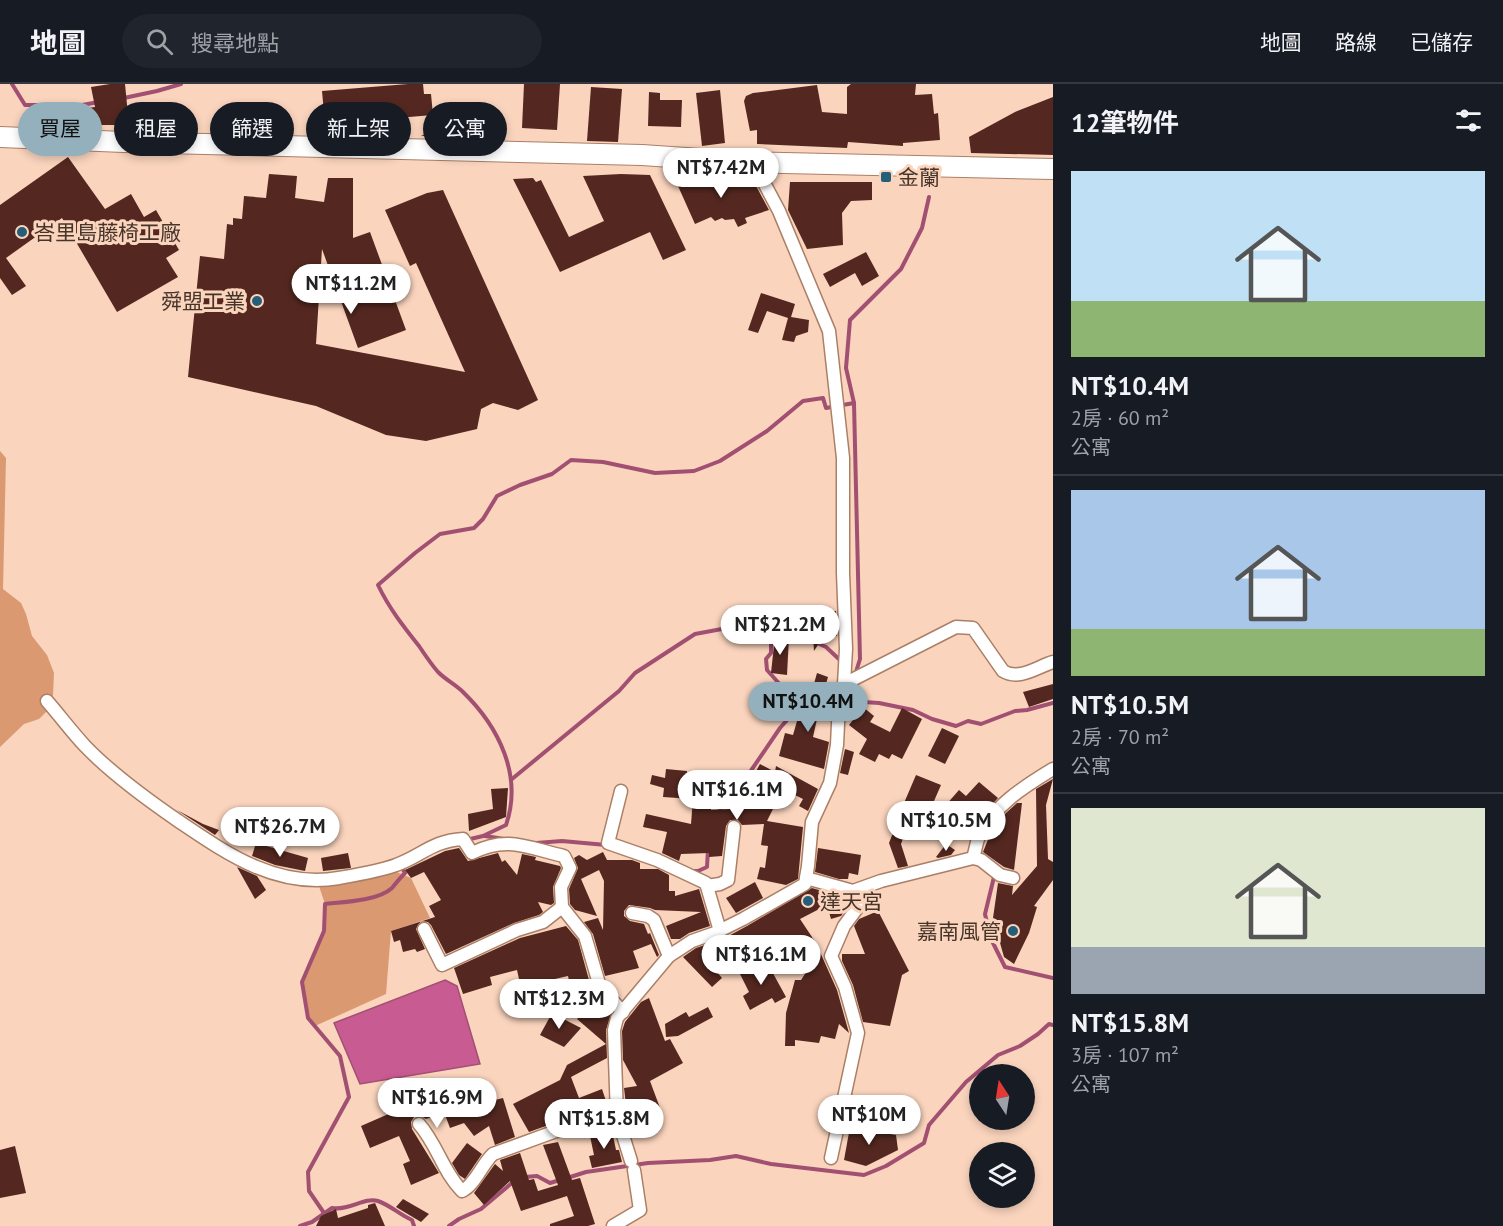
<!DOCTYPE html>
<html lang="zh-TW">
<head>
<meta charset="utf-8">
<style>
  :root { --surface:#171b24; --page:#20242c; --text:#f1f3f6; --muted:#9ea1a6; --line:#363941; --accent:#95b0bd }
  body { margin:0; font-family:"PT Sans","Noto Sans TC",sans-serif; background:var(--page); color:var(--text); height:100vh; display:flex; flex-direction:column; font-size:22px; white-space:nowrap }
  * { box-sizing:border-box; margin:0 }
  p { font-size:20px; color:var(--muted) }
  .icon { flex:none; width:33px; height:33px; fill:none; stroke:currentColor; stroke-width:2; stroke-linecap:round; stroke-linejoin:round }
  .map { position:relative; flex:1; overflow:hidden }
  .drawer { display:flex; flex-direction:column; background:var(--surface); width:450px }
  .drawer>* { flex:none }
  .guide { position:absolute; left:18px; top:18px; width:570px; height:54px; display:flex; gap:12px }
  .needle { width:39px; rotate:348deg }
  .tools { position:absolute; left:969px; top:980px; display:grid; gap:12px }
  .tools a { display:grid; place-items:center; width:66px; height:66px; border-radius:50%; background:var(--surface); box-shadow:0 3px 9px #0003; font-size:30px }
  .price { position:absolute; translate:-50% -51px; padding:0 14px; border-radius:21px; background:#fff; color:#222; font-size:20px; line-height:39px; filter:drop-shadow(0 2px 3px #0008) }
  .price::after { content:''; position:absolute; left:50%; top:36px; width:18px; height:14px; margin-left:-9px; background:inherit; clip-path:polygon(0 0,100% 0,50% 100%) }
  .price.selected { background:var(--accent); color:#111 }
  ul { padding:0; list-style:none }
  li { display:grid; align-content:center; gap:12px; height:318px; padding:0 18px }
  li+li { border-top:2px solid var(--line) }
  li span { display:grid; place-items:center; height:186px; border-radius:0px; color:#555 }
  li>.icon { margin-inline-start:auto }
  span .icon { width:108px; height:108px; fill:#fffc; stroke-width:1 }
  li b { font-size:26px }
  h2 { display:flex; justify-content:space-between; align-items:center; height:72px; padding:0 18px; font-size:26px }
  .chip { padding:0 21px; border-radius:27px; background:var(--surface); box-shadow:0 3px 9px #0003; font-size:21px; line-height:54px }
  .chip.selected { background:var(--accent); color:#111 }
  header { display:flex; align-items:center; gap:36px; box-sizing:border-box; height:84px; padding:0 30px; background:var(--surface); border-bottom:2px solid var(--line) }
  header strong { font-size:28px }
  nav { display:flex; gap:33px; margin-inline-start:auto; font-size:21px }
  .search { width:420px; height:54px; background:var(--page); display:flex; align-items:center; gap:15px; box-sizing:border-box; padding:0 21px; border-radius:33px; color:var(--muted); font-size:22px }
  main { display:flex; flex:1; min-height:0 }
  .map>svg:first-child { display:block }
  .green { fill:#db9971 }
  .water { fill:#c85b91; stroke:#a25072; stroke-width:1.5 }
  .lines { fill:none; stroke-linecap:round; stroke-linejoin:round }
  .stream { stroke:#a25072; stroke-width:4 }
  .building { fill:#542820 }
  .street-casing { stroke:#ab7f65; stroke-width:15 }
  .primary-casing { stroke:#ab7f65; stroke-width:22 }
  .street { stroke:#fff; stroke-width:12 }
  .primary { stroke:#fff; stroke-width:20 }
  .poi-dot { fill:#255e78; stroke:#fad4bd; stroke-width:2 }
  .labels { text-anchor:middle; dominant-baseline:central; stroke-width:6; stroke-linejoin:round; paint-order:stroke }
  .poi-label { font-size:21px; fill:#48352a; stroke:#fad4bd; text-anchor:start }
</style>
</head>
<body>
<header>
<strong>地圖</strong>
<div class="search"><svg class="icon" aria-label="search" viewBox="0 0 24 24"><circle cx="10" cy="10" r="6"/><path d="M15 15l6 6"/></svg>搜尋地點</div>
<nav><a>地圖</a><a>路線</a><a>已儲存</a></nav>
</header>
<main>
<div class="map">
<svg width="1053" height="1142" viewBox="0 0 1053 1142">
  <rect width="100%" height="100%" fill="#fad4bd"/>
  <g class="green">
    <polygon points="0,367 6,374 3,505 21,519 26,530 32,552 47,571 54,589 53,611 48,626 39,635 24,640 0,663"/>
    <polygon points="394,787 411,794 430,834 391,847 386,910 315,942 308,934 302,898 324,847 325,820 319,802"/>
  </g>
  <polygon class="water" points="445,896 457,902 480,980 360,1000 334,939"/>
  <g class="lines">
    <g class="stream">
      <polyline points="12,0 25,21 82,21 99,18"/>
      <polyline points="124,14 157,7 181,0"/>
      <polyline points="854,319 860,575 855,591"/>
      <polyline points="854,599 849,626 864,618 879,619 913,626 932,635 956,642 968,637 981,640 1015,627 1027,626 1053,619"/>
      <polyline points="512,695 619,607 635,589 695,550 738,542 771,544 802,552 826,563 841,577"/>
      <polyline points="719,729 731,702 748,691 780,644 795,627 793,615 767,586 766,575 771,569 771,544"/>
      <polyline points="485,752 504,755"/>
      <path d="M466,756L483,752L506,741C523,692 499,643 463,608C456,601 446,596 438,588C431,580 425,571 419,562C403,542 389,524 378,501L415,469L440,450L474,444L483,435L497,412L520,401L552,390L571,376L603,378L655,389L694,387L720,377L767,347L803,317L823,314L826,324L854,319L846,284L850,236L901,185L922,144L929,113"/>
      <polyline points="536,759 562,757 606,761"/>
      <polyline points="691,787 698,787 707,783 708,765"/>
      <polyline points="993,790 994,793 985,830 990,853 1005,883 1053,894"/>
      <polyline points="525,1093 537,1092 550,1099 560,1096"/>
      <polyline points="567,1094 586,1088 648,1079 710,1076 736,1072 771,1080 864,1091 886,1082 924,1059 929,1041 966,998 998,971 1020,962 1038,950 1049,940 1053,941"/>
      <path d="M324,1129L309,1107L308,1088L349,1013L340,972L308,934L302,898L324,847L325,820C343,818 378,817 392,804C396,799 400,794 405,789L401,782"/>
      <path d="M300,1142L312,1138L332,1124C349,1127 364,1113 378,1117C390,1121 400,1131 412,1136L414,1142"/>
      <polyline points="449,1142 459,1135 481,1125 513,1098"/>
    </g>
  </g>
  <g class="building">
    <polygon points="110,0 125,0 129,41 56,41 55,30 87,26 87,24 95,23 91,3"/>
    <polygon points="408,0 423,0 424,10 431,10 433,31 325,40 322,7"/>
    <polygon points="524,0 560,0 557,46 522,44"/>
    <polygon points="851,0 916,0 915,11 932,10 934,30 938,29 940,56 903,59 903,62 848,58 847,64 757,60 757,46 750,47 744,17 746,12 753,9 817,1 822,28 847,30 847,3"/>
    <polygon points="591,3 622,5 618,58 587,57"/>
    <polygon points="720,6 725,59 702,62 696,9"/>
    <polygon points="649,8 660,9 660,16 682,16 681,43 648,42"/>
    <polygon points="1053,13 1053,71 971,69 969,53 1015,28"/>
    <polygon points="494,30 494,51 421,52 463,32"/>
    <polygon points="68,73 105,125 131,110 144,133 156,126 179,166 166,174 178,193 117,228 62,134 6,174 26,202 12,211 0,194 0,121"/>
    <polygon points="269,90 297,92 295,114 324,118 328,94 353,94 353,154 370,148 406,246 358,264 322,165 316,260 465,288 416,179 410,182 385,126 427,109 443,106 538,316 518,326 493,319 481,325 477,345 426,357 386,351 316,322 188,293 200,172 224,175 227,140 233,141 233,134 242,135 244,112 266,114"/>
    <polygon points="621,90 650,91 686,166 663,176 650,148 560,188 513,95 533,94 536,98 541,96 569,153 604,137 583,92"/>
    <polygon points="674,93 716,95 718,98 751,96 755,100 769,126 745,134 747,139 738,143 734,135 725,136 722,134 715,137 711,133 695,140"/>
    <polygon points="790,98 872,98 872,116 851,117 842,129 843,161 807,165 788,126"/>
    <polygon points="866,168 879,192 862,202 855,189 830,203 823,190"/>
    <polygon points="761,209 795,220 791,233 809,236 808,248 796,252 794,258 782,256 788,234 767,227 758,249 748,246"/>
    <polygon points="836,527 837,552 823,553 814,567 812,536 820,535 819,528"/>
    <polygon points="775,552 789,553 787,591 771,589"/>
    <polygon points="817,589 828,593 816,634 817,635 813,653 829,658 824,685 779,672 785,649 793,651 799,630 805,632"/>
    <polygon points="1053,600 1053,615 1029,623 1023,608"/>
    <polygon points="863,623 874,632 870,638 890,648 902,624 922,635 902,675 892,670 889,675 879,670 875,678 859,670 867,655 849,641"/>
    <polygon points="942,644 959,652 945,680 928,672"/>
    <polygon points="845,665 854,668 848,691 840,689"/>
    <polygon points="760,680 775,688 776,682 818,705 808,727 799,722 803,715 783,705 767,737 803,743 798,795 786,801 757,795 760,783 765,784 768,762 761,761 764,740 742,741 738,736 730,736 726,742 722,772 709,773 709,769 681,770 679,777 662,769 667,748 643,743 646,730 691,740 693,715 663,713 664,704 650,700 652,691 665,694 666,685 687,687 686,705 700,706 700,712 712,713 711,726 730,725 740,709 743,710"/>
    <polygon points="916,691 941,701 924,740 910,735 901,760 908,782 898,784 889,759 900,731 897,730 901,718 904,719"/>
    <polygon points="1053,695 1046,721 1048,775 1053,778 1053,796 1034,822 1037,823 1029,849 1014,880 1004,873 993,834 998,799 1013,802 1012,811 1037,782 1036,705"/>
    <polygon points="979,698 998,714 985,728 972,749 946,729 938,753 928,750 931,738 959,706 966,712"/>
    <polygon points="508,704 506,733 469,747 468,730 493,725 491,705"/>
    <polygon points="1017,719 1022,719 1014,786 1004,783 983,768 991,748 1006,729"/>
    <polygon points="177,726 203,740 219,746 215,751"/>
    <polygon points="256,759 308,774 305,787 275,781 252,772"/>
    <polygon points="946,760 955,766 951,771 938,774 936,773"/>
    <polygon points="459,764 468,777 498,769 502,778 505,776 517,791 522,770 536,773 535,776 560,782 561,784 553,803 554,819 551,821 538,818 543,828 539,831 514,839 446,870 431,841 428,838 421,837 416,845 425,865 417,868 415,865 403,868 400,856 394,858 391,847 435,833 429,822 441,816 424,788 411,794 405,786 445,767"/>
    <polygon points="818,764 861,771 858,791 849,789 848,795 839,795 815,788"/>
    <polygon points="603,768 607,776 632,776 640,779 640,785 658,785 669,791 669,807 675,807 675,812 699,805 710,842 689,849 680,855 671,855 666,842 701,828 655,826 650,824 629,821 624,827 624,832 630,837 644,840 648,850 650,849 659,871 657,873 651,860 633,867 639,884 605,892 593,850 584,838 598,834 603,846 604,797 599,786 581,795 597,832 575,826 570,820 569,805 578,784 574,774 579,771 587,776"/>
    <polygon points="348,769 351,784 323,787 321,774"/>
    <polygon points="237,783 257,792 266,806 255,815"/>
    <polygon points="755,798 763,814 736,829 726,814"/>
    <polygon points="812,804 839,812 844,828 841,832 831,835 827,821 800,835 816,859 837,906 849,949 839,940 835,955 821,952 819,959 795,956 795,962 785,962 786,929 795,896 801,896 816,873 786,853 768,864 759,851 704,880 710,880 722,894 712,903 683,873 696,864 723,855 747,842"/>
    <polygon points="878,827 909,887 902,891 890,942 863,938 853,901 842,877 842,870 865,870 854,842 859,835"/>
    <polygon points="566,842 578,856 589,896 570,901 568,892 546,897 551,916 533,920 552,929 532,934 525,903 521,904 517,886 490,893 492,901 463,910 454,884 520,854"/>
    <polygon points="754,881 769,882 786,913 775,919 772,914 750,926 743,912 749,908 739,888"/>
    <polygon points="597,912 612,928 606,946 607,974 571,993 579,1014 602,1005 609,1026 557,1038 529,1048 513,1020 560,996 567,981 606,960 577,935 584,928 581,917"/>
    <polygon points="649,914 665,957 670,955 683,979 650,997 663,1032 628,1038 624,1004 637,1002 623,976 622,947 625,938 641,918"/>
    <polygon points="708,923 713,933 678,952 666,953 665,940 686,928 689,933"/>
    <polygon points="552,929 581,944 564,963 540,951"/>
    <polygon points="455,1014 456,1019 469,1015 471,1022 503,1014 515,1053 495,1061 489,1042 474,1052 464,1039 450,1044 444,1028 426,1035 421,1032 414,1033 411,1038 412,1045 439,1089 411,1101 403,1080 410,1077 399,1052 370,1064 361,1042 393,1028 392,1024 405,1019 409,1028 441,1015 442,1018"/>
    <polygon points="850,1043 896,1051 898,1066 866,1082 844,1076"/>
    <polygon points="612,1047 616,1066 619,1066 622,1078 592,1084 589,1072 594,1071 590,1052"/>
    <polygon points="558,1058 572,1096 580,1094 595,1140 588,1142 550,1142 550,1140 574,1132 567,1112 521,1127 510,1097 484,1121 474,1109 495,1080 503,1087 500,1076 520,1069 529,1096 534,1095 538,1107 558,1101 543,1061"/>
    <polygon points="467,1059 482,1070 465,1095 459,1091 452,1079"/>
    <polygon points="15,1062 26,1109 0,1114 0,1066"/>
    <polygon points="403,1115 429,1130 421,1138 396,1123"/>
    <polygon points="375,1119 385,1142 316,1142 321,1132 336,1125 338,1134 368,1124 368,1121"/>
  </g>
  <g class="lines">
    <g class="street-casing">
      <g id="street">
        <path d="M844,600L956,543L973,544L1003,587C1019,597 1037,583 1053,578"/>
        <path d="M47,617C60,632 72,648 85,662C112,690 145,714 177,736C226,769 276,805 339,794C356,791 380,787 396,781C422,772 431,757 463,755L472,769C508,751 528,764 564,772L570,784L561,803L562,823L585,852L600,903L623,928"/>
        <polyline points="621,707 608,759 657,776 706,799 720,847"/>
        <path d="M973,774C975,768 976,761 978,755C991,723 1025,702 1053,685"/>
        <polyline points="806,794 853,807 881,797 973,774 981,776 1000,791 1013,794"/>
        <polyline points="707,802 720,800 728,796 734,743"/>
        <polyline points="632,829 648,832 654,836 669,872"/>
        <polyline points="424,845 442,881 517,846 543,838 562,823"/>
        <path d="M419,1040C437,1060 443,1088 462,1107C475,1101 482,1080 493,1070L559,1046L617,1032"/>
        <polyline points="831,1074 858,949 845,903 831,872 844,842 858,823 853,807"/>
        <polyline points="631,1077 617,1032 614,946 617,934 669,872 692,857 715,849 743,835 805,800 808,782 812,738 830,699 837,661 839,619 844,600 846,565 843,489 843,374 829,247 779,127 762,95 744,78"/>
        <polyline points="613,1142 640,1126 634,1086"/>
      </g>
    </g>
    <g class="primary-casing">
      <polyline id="primary" points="0,53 124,58 642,71 744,78 1053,85"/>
    </g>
    <use href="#street" class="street"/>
    <use href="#primary" class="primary"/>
  </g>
  <g class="poi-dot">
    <rect x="880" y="87" width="12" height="12" rx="3"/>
    <circle cx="22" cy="148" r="6"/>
    <circle cx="257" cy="217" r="6"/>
    <circle cx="808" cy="817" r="6"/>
    <circle cx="1013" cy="847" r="6"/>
  </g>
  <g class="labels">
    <g class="poi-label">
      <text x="898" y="93">金蘭</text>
      <text x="34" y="148">峇里島藤椅工廠</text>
      <text x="245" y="217" text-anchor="end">舜盟工業</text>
      <text x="820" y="817">達天宮</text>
      <text x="1001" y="847" text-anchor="end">嘉南風管</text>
    </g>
  </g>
</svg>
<div class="tools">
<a><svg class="needle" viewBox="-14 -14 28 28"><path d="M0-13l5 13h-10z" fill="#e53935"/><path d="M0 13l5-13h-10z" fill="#9ea1a6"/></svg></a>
<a><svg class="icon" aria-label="layers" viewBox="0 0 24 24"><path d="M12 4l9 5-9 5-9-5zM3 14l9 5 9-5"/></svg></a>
</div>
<b class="price" style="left:721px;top:115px">NT$7.42M</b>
<b class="price" style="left:351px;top:231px">NT$11.2M</b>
<b class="price" style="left:780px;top:572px">NT$21.2M</b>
<b class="price selected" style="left:808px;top:649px">NT$10.4M</b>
<b class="price" style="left:737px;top:737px">NT$16.1M</b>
<b class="price" style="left:946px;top:768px">NT$10.5M</b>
<b class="price" style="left:280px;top:774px">NT$26.7M</b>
<b class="price" style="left:761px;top:902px">NT$16.1M</b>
<b class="price" style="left:559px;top:946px">NT$12.3M</b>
<b class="price" style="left:437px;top:1045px">NT$16.9M</b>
<b class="price" style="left:869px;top:1062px">NT$10M</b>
<b class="price" style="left:604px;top:1066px">NT$15.8M</b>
<div class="guide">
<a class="chip selected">買屋</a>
<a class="chip">租屋</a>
<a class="chip">篩選</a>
<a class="chip">新上架</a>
<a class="chip">公寓</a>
</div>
</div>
<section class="drawer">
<h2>12筆物件<svg class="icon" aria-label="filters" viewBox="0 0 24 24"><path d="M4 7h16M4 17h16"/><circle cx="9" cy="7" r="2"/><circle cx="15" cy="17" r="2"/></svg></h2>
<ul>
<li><span style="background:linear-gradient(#bfe0f5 70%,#8fb573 0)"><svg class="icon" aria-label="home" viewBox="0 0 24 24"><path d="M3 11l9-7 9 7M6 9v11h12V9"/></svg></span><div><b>NT$10.4M</b><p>2房 · 60 m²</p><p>公寓</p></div></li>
<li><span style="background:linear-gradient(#a9c7e8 75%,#8fb573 0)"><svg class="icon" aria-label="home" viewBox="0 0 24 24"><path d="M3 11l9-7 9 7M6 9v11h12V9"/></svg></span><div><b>NT$10.5M</b><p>2房 · 70 m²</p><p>公寓</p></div></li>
<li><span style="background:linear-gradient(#dfe7d0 75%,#9aa5b1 0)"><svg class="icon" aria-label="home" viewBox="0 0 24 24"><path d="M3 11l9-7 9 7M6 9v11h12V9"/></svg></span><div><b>NT$15.8M</b><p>3房 · 107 m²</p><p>公寓</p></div></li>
</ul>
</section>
</main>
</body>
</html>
